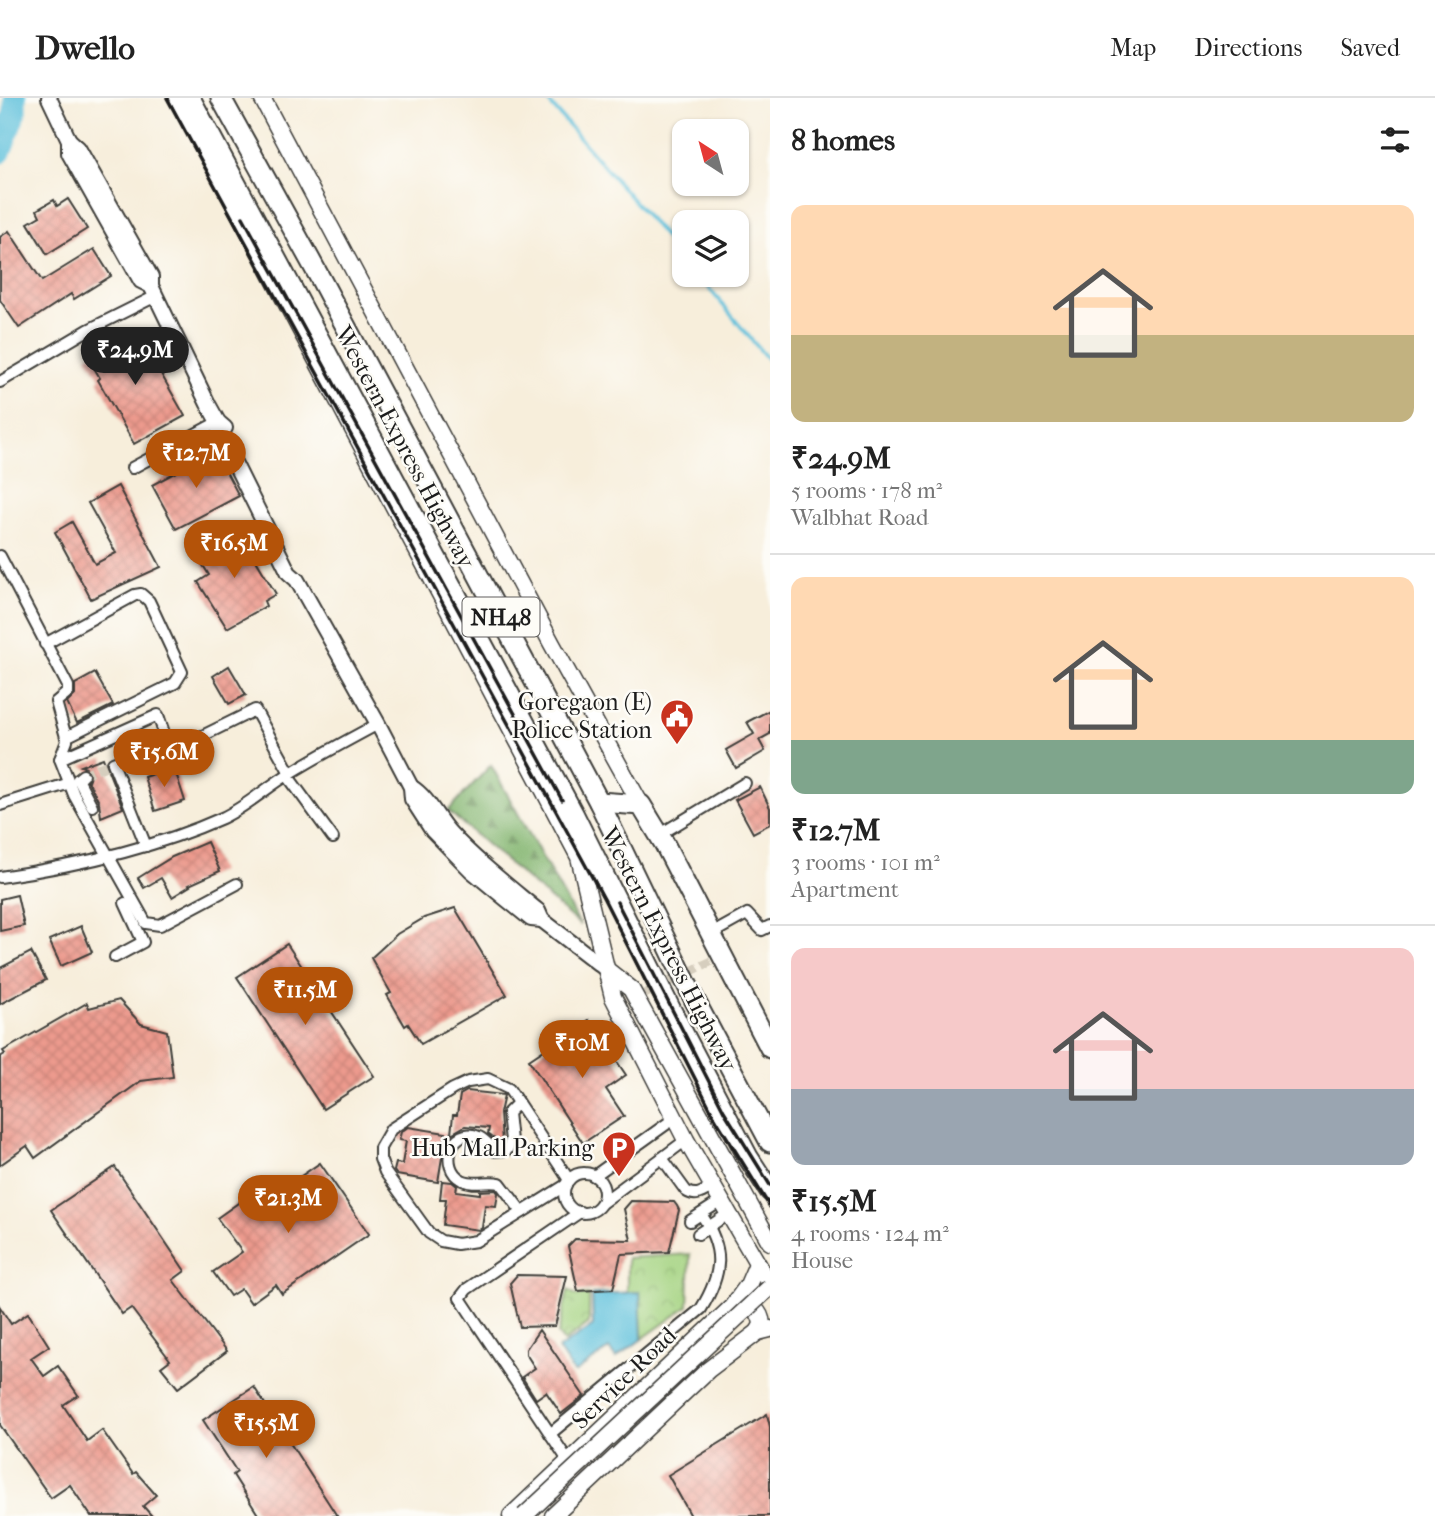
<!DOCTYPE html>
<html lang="en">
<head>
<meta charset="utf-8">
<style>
  :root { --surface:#fff; --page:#f2f2f2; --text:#222; --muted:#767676; --line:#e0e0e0; --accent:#b45309 }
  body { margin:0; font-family:"IM FELL French Canon",serif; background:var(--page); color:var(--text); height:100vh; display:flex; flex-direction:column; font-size:26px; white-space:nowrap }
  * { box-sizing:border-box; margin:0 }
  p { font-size:23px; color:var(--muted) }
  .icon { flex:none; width:38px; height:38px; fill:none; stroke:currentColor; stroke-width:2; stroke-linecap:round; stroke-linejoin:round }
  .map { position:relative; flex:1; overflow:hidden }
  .sheet { display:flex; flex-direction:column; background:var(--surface); width:665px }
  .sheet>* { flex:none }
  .needle { width:46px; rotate:324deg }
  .tools { position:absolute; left:672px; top:21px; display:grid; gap:14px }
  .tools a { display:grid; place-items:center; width:77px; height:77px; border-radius:14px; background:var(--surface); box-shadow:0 2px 5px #0004; font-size:35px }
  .price { position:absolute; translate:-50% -60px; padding:0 16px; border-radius:24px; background:var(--accent); color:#fff; font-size:23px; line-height:46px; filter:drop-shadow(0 2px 4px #0008) }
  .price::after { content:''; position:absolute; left:50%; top:42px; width:21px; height:16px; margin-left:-10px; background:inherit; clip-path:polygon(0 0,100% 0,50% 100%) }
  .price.current { background:#222; color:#fff }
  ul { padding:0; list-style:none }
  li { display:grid; align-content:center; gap:14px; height:371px; padding:0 21px }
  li+li { border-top:2px solid var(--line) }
  li span { display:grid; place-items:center; height:217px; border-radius:14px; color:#555 }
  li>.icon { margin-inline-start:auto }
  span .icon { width:126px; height:126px; fill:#fffc; stroke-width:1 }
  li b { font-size:30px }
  h2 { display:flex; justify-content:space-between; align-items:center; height:84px; padding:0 21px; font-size:30px }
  header { display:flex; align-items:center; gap:42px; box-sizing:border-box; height:98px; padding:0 35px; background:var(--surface); border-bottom:2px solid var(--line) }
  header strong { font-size:33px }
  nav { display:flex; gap:38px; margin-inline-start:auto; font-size:24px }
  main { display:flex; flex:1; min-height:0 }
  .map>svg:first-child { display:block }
  .forest { fill:url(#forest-firs); stroke:#506846; stroke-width:2 }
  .park { fill:url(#park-crowns); stroke:#60784e; stroke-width:2 }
  .water { fill:#5cc0db; stroke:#3c6e7c; stroke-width:2 }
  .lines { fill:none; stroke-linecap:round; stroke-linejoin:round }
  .stream { stroke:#5cc0db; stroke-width:3.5 }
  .river { stroke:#5cc0db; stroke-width:23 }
  .building { fill:url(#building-cross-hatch) }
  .pedestrian-tunnel { stroke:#d6cebe; stroke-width:9; stroke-dasharray:9 4.5; stroke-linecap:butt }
  .minor-tunnel { stroke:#d6cebe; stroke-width:10; stroke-dasharray:10 5; stroke-linecap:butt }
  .minor-casing { stroke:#3d3c39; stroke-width:14 }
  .tertiary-casing { stroke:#3d3c39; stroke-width:18 }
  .secondary-casing { stroke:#3d3c39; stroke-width:19 }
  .trunk-casing { stroke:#3d3c39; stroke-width:23 }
  .minor { stroke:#fff; stroke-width:10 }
  .tertiary { stroke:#fff; stroke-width:14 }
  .secondary { stroke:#fff; stroke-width:16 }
  .trunk { stroke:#fff; stroke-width:19 }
  .rail { stroke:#1c1c1c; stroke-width:3.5 }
  .secondary-bridge-casing { stroke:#3d3c39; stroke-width:19; stroke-linecap:butt }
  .secondary-bridge { stroke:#fff; stroke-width:16 }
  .labels { text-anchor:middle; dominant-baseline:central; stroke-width:5; stroke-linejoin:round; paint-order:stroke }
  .shield { fill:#fdfcf7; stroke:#605f5e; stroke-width:2 }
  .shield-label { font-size:23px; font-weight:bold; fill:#1c1c1c }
  .street-label { font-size:24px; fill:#1c1c1c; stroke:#fdfcf7 }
  .poi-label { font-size:24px; fill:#1c1c1c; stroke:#fdfcf7; text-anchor:end }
</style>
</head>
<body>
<header>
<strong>Dwello</strong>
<nav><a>Map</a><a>Directions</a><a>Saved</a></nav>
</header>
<main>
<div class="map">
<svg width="770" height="1418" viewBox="0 0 770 1418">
  <defs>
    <pattern id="forest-firs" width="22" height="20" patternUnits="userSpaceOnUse" patternTransform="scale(1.75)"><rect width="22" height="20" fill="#83b56f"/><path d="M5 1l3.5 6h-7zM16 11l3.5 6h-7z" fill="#6a925a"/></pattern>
    <pattern id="park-crowns" width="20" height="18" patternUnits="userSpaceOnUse" patternTransform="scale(1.75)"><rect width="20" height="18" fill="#a4d381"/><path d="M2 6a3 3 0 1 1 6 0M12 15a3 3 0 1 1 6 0" fill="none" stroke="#8db56f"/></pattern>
    <pattern id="building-cross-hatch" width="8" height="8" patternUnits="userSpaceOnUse" patternTransform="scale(1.75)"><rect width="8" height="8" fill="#ec9a8d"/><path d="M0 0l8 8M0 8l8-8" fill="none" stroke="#ca8479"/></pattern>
  </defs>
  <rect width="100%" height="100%" fill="#fdfcf7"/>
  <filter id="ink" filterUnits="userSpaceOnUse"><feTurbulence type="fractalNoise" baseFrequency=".0143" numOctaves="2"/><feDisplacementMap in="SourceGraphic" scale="14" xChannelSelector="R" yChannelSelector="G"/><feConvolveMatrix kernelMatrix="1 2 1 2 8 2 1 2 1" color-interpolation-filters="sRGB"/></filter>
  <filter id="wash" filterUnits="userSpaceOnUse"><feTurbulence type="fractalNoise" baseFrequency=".00686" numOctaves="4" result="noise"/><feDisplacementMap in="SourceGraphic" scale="28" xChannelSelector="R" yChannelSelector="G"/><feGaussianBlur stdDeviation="1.57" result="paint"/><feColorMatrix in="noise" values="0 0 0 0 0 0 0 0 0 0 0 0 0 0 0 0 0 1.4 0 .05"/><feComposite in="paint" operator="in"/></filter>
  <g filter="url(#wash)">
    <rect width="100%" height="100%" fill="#f7eedb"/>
    <polygon class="forest" points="491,667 580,827 448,713"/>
    <g class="park">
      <polygon points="690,1156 688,1208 642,1241 640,1194 627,1194 627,1160"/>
      <polygon points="568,1192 576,1197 589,1197 589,1225 564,1244 558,1236"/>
    </g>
    <polygon class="water" points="640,1194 642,1241 616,1260 609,1251 574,1275 558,1251 593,1228 592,1196"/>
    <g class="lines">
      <g class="stream">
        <polyline points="545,0 684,161"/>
        <polyline points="698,177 770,264"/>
      </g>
      <polyline class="river" points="0,54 15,14 15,0"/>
    </g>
    <g id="blocks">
      <g class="building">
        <polygon points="68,101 87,131 47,156 28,125 40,118 37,112 54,102 57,108"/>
        <polygon points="9,133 42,183 94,151 111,178 74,201 71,196 19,230 0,202 0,139"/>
        <polygon points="133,232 146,254 148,253 185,318 134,346 98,282 100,280 87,258"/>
        <polygon points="215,353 239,398 176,431 152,387"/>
        <polygon points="118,388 161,469 91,501 55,434 72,424 95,466 116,455 88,405"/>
        <polygon points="238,432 276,496 264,503 266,508 227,530 198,484 209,477 196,456"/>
        <polygon points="229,568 246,597 229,606 213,578"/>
        <polygon points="95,575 113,607 77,625 67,605 75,597 75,586"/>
        <polygon points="770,612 770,636 759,642 765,653 736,670 726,652 754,636 747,624"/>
        <polygon points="103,660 123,710 101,719 99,704 88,683 91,675 86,670 81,668"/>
        <polygon points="174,669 185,703 155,713 144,679"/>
        <polygon points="760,689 770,710 770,726 753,735 735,702"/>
        <polygon points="207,744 220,773 189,787 190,788 172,799 161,780 144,790 138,780 172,759"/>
        <polygon points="17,797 24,828 0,833 0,801"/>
        <polygon points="455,810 507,897 421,946 408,926 405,928 387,897 391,895 371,860 397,836 424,820"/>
        <polygon points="81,828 92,854 61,868 49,842"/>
        <polygon points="287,846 374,978 323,1011 237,879"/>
        <polygon points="31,854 46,882 0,906 0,870"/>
        <polygon points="119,902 141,926 167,933 173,979 141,983 35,1060 27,1048 0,1067 0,959 5,956 3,953 87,905 89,910"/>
        <polygon points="589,922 626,977 606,991 624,1018 583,1045 529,962"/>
        <polygon points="467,993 504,997 500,1015 502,1044 497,1043 488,1036 489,1030 465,1028 451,1036 453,1017 457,1017 460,997"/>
        <polygon points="408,1029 446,1035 438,1084 397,1077 394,1073 396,1065 402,1066 406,1043 399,1042 401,1034"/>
        <polygon points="320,1065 369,1136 282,1196 276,1187 251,1205 241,1191 230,1198 213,1174 242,1154 217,1120 251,1096 259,1107"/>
        <polygon points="115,1069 185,1173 173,1182 227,1253 178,1290 161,1269 170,1262 131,1210 122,1216 51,1112"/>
        <polygon points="442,1083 452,1084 457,1088 456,1093 480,1096 480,1093 496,1092 498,1095 496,1108 485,1107 482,1130 479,1132 443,1127 446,1101 440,1101"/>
        <polygon points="631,1103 674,1104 677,1108 679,1112 669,1154 621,1156 613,1191 578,1193 568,1148 575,1141 631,1142 624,1111"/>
        <polygon points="517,1177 567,1178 555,1228 520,1229 510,1185"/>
        <polygon points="0,1209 11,1226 28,1215 49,1248 31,1260 44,1278 58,1268 78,1297 63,1307 87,1343 102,1332 133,1376 136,1374 156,1397 143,1408 152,1418 91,1418 70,1387 51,1400 0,1327"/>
        <polygon points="539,1232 584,1298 561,1316 546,1294 536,1301 522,1279 535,1270 526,1256 526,1251"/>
        <polygon points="254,1289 337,1418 259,1418 233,1377 237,1374 203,1322"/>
        <polygon points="767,1316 770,1329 770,1418 691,1418 668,1377"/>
      </g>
    </g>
  </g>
  <g filter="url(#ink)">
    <use href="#blocks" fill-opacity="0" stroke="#3d3c39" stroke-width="2"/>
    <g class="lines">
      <polyline class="pedestrian-tunnel" points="618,909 722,858"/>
      <polyline class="minor-tunnel" points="83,677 107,667"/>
      <g class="minor-casing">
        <g id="minor">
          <polyline points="0,284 88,232 156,198"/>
          <polyline points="132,370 218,324"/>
          <polyline points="0,458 68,588 68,594 56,604 66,639"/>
          <polyline points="45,546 135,497 141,496 149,503 182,574 175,585 66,639 67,643 60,661 74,697 146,825 160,827 237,786"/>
          <polyline points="167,644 186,646 255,612 290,675"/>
          <polyline points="60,661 158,617 167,644 113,665 146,748"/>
          <polyline points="83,677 78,681 92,708"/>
          <polyline points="287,677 333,740"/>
          <polyline points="0,707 70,685"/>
          <polyline points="659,737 745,685"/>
          <path d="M0,779C75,768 153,751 222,720C246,709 267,689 289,676C318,658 348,642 378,626"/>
          <polyline points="711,836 747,816 762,832 770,828"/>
          <polyline points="115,859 143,844 125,805"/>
          <path d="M518,1005L508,1015L511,1043L507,1052L495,1053C490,1048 485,1042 479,1039C451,1026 438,1070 462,1082C475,1088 487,1082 500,1085L522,1114"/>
          <path d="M662,1060L686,1093C696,1100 703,1094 713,1088"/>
          <circle cx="584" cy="1095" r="20"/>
          <polyline points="594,1078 675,1020"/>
          <polyline points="566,1087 476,1143 457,1146 441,1143 429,1135 385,1074 380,1061 380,1050 391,1031 453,991 468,984 488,981 509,991 569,1082"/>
          <polyline points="603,1104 686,1042"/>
          <polyline points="690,1123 721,1103"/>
          <polyline points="698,1136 728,1116"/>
          <path d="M550,1336L701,1211C723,1175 725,1151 701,1116"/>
          <polyline points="569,1364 460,1200 467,1191 580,1114"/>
        </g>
      </g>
      <g class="tertiary-casing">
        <g id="tertiary">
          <polyline points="49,0 69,42 69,55 141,183 151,188"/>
          <polyline points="69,42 78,50 151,179 151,188 208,306 218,324 225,330"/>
          <polyline points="218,324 219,334 289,475 297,482 378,626 411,689 412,701 432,732 471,772 505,800 531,821 542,822"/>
          <path d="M411,689C429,700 436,720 450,735C477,764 508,788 538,813L542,822L607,872"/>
        </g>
      </g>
      <g class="secondary-casing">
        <g id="secondary">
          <polyline points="178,0 579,759 613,899 686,1042 770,1187"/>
          <polyline points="262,0 552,546 641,707"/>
          <polyline points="607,872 631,891 770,1144"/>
          <path d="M737,1208C752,1205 761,1213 762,1227L758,1234"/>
          <polyline points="511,1418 732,1209 748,1187 757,1166"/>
          <polyline points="553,1418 708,1272 758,1234 770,1231"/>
        </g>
      </g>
      <g class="trunk-casing">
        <g id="trunk">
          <polyline points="190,0 574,717 671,912 748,1059 770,1093"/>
          <polyline points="221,0 320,180 599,704 694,901 770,1044"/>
          <polyline points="599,704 641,707 664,745 770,950"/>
        </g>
      </g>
      <use href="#minor" class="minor"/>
      <use href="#tertiary" class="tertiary"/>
      <use href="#secondary" class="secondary"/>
      <use href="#trunk" class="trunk"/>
      <g class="rail">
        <polyline points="167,0 604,801 715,1020 770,1109"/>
        <polyline points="243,119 562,702"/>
        <polyline points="617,804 724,1013 770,1087"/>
      </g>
      <g class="secondary-bridge-casing">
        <polyline id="secondary-bridge" points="524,1418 770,1189"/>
      </g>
      <use href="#secondary-bridge" class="secondary-bridge"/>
    </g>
  </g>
  <defs>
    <g id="civic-pin" transform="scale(1.75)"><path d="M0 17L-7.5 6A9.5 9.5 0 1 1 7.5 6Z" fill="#c8321e" stroke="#fdfcf7"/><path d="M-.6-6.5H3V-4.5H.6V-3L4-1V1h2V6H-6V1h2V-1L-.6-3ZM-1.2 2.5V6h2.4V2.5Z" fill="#fff"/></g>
    <g id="parking-pin" transform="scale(1.75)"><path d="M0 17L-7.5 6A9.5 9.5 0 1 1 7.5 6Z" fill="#c8321e" stroke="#fdfcf7"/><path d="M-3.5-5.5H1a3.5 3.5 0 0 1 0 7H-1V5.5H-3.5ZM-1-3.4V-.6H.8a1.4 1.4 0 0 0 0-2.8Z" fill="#fff"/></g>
  </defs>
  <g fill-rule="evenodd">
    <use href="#civic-pin" x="677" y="618"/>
    <use href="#parking-pin" x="619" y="1050"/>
  </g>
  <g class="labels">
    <rect class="shield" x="462.5" y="499.5" width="77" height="39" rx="5"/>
    <g class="shield-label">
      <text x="501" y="519">NH48</text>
    </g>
    <g class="street-label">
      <text transform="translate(405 349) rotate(62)">Western Express Highway</text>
      <text transform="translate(669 851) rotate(63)">Western Express Highway</text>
      <text transform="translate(624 1280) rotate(-44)">Service Road</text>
    </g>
    <g class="poi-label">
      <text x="652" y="604">Goregaon (E)<tspan x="652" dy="28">Police Station</tspan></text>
      <text x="594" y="1050">Hub Mall Parking</text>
    </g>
  </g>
</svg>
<div class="tools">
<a><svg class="needle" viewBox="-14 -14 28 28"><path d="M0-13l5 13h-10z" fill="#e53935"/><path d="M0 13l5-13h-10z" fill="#767676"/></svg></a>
<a><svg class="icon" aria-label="layers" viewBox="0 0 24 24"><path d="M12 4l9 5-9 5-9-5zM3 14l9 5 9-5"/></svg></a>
</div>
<b class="price current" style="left:135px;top:289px">₹24.9M</b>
<b class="price" style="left:196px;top:392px">₹12.7M</b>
<b class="price" style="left:234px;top:482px">₹16.5M</b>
<b class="price" style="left:164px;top:691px">₹15.6M</b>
<b class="price" style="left:305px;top:929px">₹11.5M</b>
<b class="price" style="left:582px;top:982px">₹10M</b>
<b class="price" style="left:288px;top:1137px">₹21.3M</b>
<b class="price" style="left:266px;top:1362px">₹15.5M</b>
</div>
<section class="sheet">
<h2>8 homes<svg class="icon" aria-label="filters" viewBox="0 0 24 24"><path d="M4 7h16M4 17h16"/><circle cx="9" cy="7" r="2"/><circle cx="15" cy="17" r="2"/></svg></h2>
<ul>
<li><span style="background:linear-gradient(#ffd9b3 60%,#c2b280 0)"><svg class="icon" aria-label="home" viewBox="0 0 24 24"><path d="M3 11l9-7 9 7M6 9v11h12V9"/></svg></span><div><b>₹24.9M</b><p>5 rooms · 178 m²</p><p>Walbhat Road</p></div></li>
<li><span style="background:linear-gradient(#ffd9b3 75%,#7fa58c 0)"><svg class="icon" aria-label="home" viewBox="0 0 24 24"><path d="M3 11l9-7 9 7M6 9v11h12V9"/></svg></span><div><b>₹12.7M</b><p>3 rooms · 101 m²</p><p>Apartment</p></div></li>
<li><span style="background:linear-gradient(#f6c9c9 65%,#9aa5b1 0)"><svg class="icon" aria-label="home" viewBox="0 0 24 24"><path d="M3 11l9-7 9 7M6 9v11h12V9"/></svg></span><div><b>₹15.5M</b><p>4 rooms · 124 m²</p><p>House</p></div></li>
</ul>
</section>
</main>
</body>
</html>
